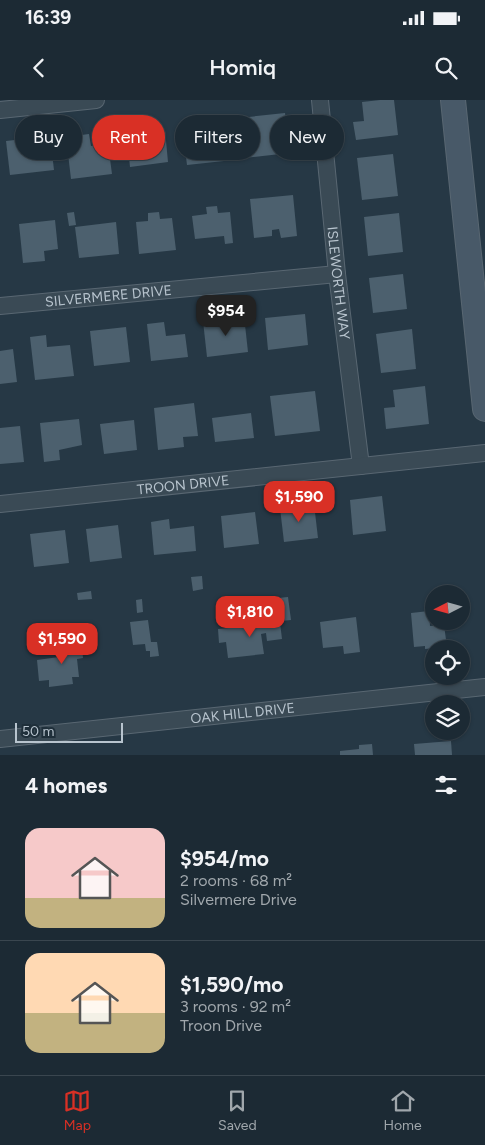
<!DOCTYPE html>
<html lang="en">
<head>
<meta charset="utf-8">
<style>
  :root { --surface:#1c2a34; --page:#293640; --text:#f1f3f6; --muted:#a0a7ac; --line:#3a464f; --accent:#d93025 }
  body { margin:0; font-family:Figtree,sans-serif; background:var(--page); color:var(--text); height:100vh; display:flex; flex-direction:column; font-size:19px; white-space:nowrap }
  * { box-sizing:border-box; margin:0 }
  p { font-size:16px; color:var(--muted) }
  .icon { flex:none; width:28px; height:28px; fill:none; stroke:currentColor; stroke-width:2; stroke-linecap:round; stroke-linejoin:round }
  .map { position:relative; height:655px; overflow:hidden }
  .details { display:flex; flex-direction:column; background:var(--surface); flex:1 }
  .details>* { flex:none }
  .banner { position:absolute; left:15px; top:15px; width:455px; height:45px; display:flex; gap:10px }
  .needle { width:32px; rotate:264deg }
  .tools { position:absolute; left:425px; top:485px; display:grid; gap:10px }
  .tools a { display:grid; place-items:center; width:45px; height:45px; border-radius:50%; background:var(--surface); box-shadow:0 1px 4px #0004,0 0 0 1px var(--line); font-size:25px }
  .scale { position:absolute; left:15px; bottom:12px; width:108px; box-sizing:border-box; padding-left:5px; border:2px solid #b8c4ce; border-top:0; font-size:14px; line-height:18px; white-space:nowrap; color:#b8c4ce; -webkit-text-stroke:4px #1f2f3a; paint-order:stroke }
  .price { position:absolute; translate:-50% -42px; padding:0 11px; border-radius:10px; background:var(--accent); color:#fff; font-size:16px; line-height:32px; filter:drop-shadow(0 1px 2px #0008) }
  .price::after { content:''; position:absolute; left:50%; top:30px; width:15px; height:11px; margin-left:-8px; background:inherit; clip-path:polygon(0 0,100% 0,50% 100%) }
  .price.selected { background:#222; color:#fff }
  ul { padding:0; list-style:none }
  li { display:flex; align-items:center; gap:15px; height:125px; padding:0 25px }
  li+li { border-top:1px solid var(--line) }
  li span { display:grid; place-items:center; flex:none; width:140px; height:100px; border-radius:15px; color:#555 }
  li>.icon { margin-inline-start:auto }
  span .icon { width:60px; height:60px; fill:#fffc; stroke-width:1 }
  li b { font-size:21px }
  h2 { display:flex; justify-content:space-between; align-items:center; height:60px; padding:0 25px; font-size:21px }
  .chip { padding:0 18px; border-radius:22px; background:var(--surface); box-shadow:0 1px 4px #0004,0 0 0 1px var(--line); font-size:18px; line-height:45px }
  .chip.selected { background:var(--accent); color:#fff }
  .status { display:flex; justify-content:space-between; align-items:center; height:35px; padding:0 25px; background:var(--surface); direction:ltr }
  .status svg { height:14px; fill:currentColor }
  header { display:flex; justify-content:space-between; align-items:center; height:65px; padding:0 25px; background:var(--surface); font-size:22px; font-weight:600 }
  .menu { display:flex; justify-content:space-around; align-items:center; height:70px; border-top:1px solid var(--line); background:var(--surface); font-size:14px; color:var(--muted) }
  .menu a { display:grid; justify-items:center; gap:2px }
  .menu .selected { color:var(--accent) }
  .map>svg:first-child { display:block }
  .building { fill:#4c606e }
  .lines { fill:none; stroke-linecap:round; stroke-linejoin:round }
  .street-casing { stroke:#596772; stroke-width:18 }
  .secondary-casing { stroke:#596772; stroke-width:26 }
  .street { stroke:#3a4a55; stroke-width:16 }
  .secondary { stroke:#485968; stroke-width:24 }
  .labels { text-anchor:middle; dominant-baseline:central; stroke-width:4; stroke-linejoin:round; paint-order:stroke }
  .street-label { font-size:14px; fill:#b8c4ce; stroke:#1f2f3a }
</style>
</head>
<body>
<div class="status"><b>16:39</b><svg viewBox="0 0 49 12"><path d="M0 12V9h3v3zM5 12V6h3v6zM10 12V3h3v9zM15 12V0h3v12zM26 1h20v11H26zM47 4h2v5h-2z"/></svg></div>
<header><svg class="icon" aria-label="back" viewBox="0 0 24 24"><path d="M15 5l-7 7 7 7"/></svg>Homiq<svg class="icon" aria-label="search" viewBox="0 0 24 24"><circle cx="10" cy="10" r="6"/><path d="M15 15l6 6"/></svg></header>
<div class="map">
<svg width="485" height="655" viewBox="0 0 485 655">
  <rect width="100%" height="100%" fill="#263845"/>
  <g class="building">
    <polygon points="380,0 394,0 398,35 356,40 353,22 364,21 362,2"/>
    <polygon points="285,13 289,53 244,58 239,18"/>
    <polygon points="200,23 201,35 221,30 224,61 187,65 182,25"/>
    <polygon points="143,27 143,32 165,30 168,62 130,67 126,29"/>
    <polygon points="89,34 91,46 108,44 112,74 71,79 66,37"/>
    <polygon points="50,36 54,70 10,75 6,41"/>
    <polygon points="393,54 398,96 362,100 357,58"/>
    <polygon points="293,95 297,136 281,138 279,129 272,130 272,136 254,138 250,99"/>
    <polygon points="217,106 218,113 230,112 233,143 225,144 224,136 195,139 192,116 207,114 206,107"/>
    <polygon points="74,112 76,125 69,126 67,113"/>
    <polygon points="159,112 160,119 172,118 176,150 139,154 136,122 148,121 148,113"/>
    <polygon points="399,113 403,152 368,156 364,117"/>
    <polygon points="55,120 58,149 44,151 45,161 23,163 19,124"/>
    <polygon points="116,122 119,154 79,158 75,127"/>
    <polygon points="403,174 407,209 373,213 369,178"/>
    <polygon points="305,214 308,245 268,250 265,218"/>
    <polygon points="244,216 248,252 207,257 203,221"/>
    <polygon points="164,222 166,236 185,234 188,257 151,261 147,224"/>
    <polygon points="126,227 130,262 94,266 90,231"/>
    <polygon points="412,229 416,269 381,273 376,234"/>
    <polygon points="46,235 47,247 70,245 74,276 35,280 30,237"/>
    <polygon points="13,249 17,282 0,284 0,251"/>
    <polygon points="425,286 429,324 386,329 384,308 395,307 393,290"/>
    <polygon points="315,291 320,331 275,336 270,296"/>
    <polygon points="194,303 198,336 183,337 184,347 158,350 154,308"/>
    <polygon points="251,313 254,338 215,342 212,318"/>
    <polygon points="79,319 82,345 59,350 60,360 44,362 40,323"/>
    <polygon points="134,320 137,350 104,354 100,324"/>
    <polygon points="20,326 24,362 0,364 0,328"/>
    <polygon points="382,396 386,431 353,435 350,400"/>
    <polygon points="314,404 318,438 284,442 280,408"/>
    <polygon points="255,412 259,444 224,448 221,416"/>
    <polygon points="169,419 170,429 194,426 196,451 154,455 151,422"/>
    <polygon points="118,425 122,458 90,462 86,429"/>
    <polygon points="65,430 69,463 34,467 30,434"/>
    <polygon points="202,476 203,489 193,491 191,477"/>
    <polygon points="91,491 92,499 78,500 77,493"/>
    <polygon points="288,497 291,520 281,521 278,498"/>
    <polygon points="142,499 143,512 137,513 136,500"/>
    <polygon points="429,511 430,526 444,525 447,547 425,549 425,546 414,547 411,513"/>
    <polygon points="279,514 282,539 267,541 266,533 261,534 264,554 228,558 226,542 219,543 218,529 260,525 260,527 268,526 266,515"/>
    <polygon points="356,517 360,552 344,554 343,546 323,548 320,522"/>
    <polygon points="148,520 151,542 157,542 159,556 150,557 150,551 146,551 145,544 133,545 130,522"/>
    <polygon points="81,537 83,558 77,559 79,577 72,577 73,584 49,587 49,580 39,581 37,560 66,556 64,539"/>
    <polygon points="451,641 452,655 415,655 414,644"/>
    <polygon points="372,644 373,655 340,655 340,651 359,649 359,645"/>
  </g>
  <g class="lines">
    <g class="street-casing">
      <g id="street">
        <path id="s1" d="M320,0L337,174L361,366"/>
        <polyline points="0,10 96,0"/>
        <path id="s2" d="M0,206L337,174"/>
        <path id="s3" d="M0,404L485,353"/>
        <path id="s4" d="M0,639L485,587"/>
      </g>
    </g>
    <g class="secondary-casing">
      <polyline id="secondary" points="453,0 485,309"/>
    </g>
    <use href="#street" class="street"/>
    <use href="#secondary" class="secondary"/>
  </g>
  <g class="labels">
    <g class="street-label">
      <text stroke="none"><textPath href="#s1" startOffset="184">ISLEWORTH WAY</textPath></text>
      <text stroke="none"><textPath href="#s2" startOffset="109">SILVERMERE DRIVE</textPath></text>
      <text stroke="none"><textPath href="#s3" startOffset="184">TROON DRIVE</textPath></text>
      <text stroke="none"><textPath href="#s4" startOffset="244">OAK HILL DRIVE</textPath></text>
    </g>
  </g>
</svg>
<div class="tools">
<a><svg class="needle" viewBox="-14 -14 28 28"><path d="M0-13l5 13h-10z" fill="#e53935"/><path d="M0 13l5-13h-10z" fill="#a0a7ac"/></svg></a>
<a><svg class="icon" aria-label="locate" viewBox="0 0 24 24"><circle cx="12" cy="12" r="6"/><path d="M12 2v4M12 18v4M2 12h4M18 12h4"/></svg></a>
<a><svg class="icon" aria-label="layers" viewBox="0 0 24 24"><path d="M12 4l9 5-9 5-9-5zM3 14l9 5 9-5"/></svg></a>
</div>
<div class="scale">50 m</div>
<b class="price selected" style="left:226px;top:237px">$954</b>
<b class="price" style="left:299px;top:423px">$1,590</b>
<b class="price" style="left:250px;top:538px">$1,810</b>
<b class="price" style="left:62px;top:565px">$1,590</b>
<div class="banner">
<a class="chip">Buy</a>
<a class="chip selected">Rent</a>
<a class="chip">Filters</a>
<a class="chip">New</a>
</div>
</div>
<section class="details">
<h2>4 homes<svg class="icon" aria-label="filters" viewBox="0 0 24 24"><path d="M4 7h16M4 17h16"/><circle cx="9" cy="7" r="2"/><circle cx="15" cy="17" r="2"/></svg></h2>
<ul>
<li><span style="background:linear-gradient(#f6c9c9 70%,#c2b280 0)"><svg class="icon" aria-label="home" viewBox="0 0 24 24"><path d="M3 11l9-7 9 7M6 9v11h12V9"/></svg></span><div><b>$954/mo</b><p>2 rooms · 68 m²</p><p>Silvermere Drive</p></div></li>
<li><span style="background:linear-gradient(#ffd9b3 60%,#c2b280 0)"><svg class="icon" aria-label="home" viewBox="0 0 24 24"><path d="M3 11l9-7 9 7M6 9v11h12V9"/></svg></span><div><b>$1,590/mo</b><p>3 rooms · 92 m²</p><p>Troon Drive</p></div></li>
</ul>
</section>
<nav class="menu">
<a class="selected"><svg class="icon" aria-label="map" viewBox="0 0 24 24"><path d="M3 6l6-2 6 2 6-2v14l-6 2-6-2-6 2zM9 4v14M15 6v14"/></svg>Map</a>
<a><svg class="icon" aria-label="saved" viewBox="0 0 24 24"><path d="M7 4h10v16l-5-4-5 4z"/></svg>Saved</a>
<a><svg class="icon" aria-label="home" viewBox="0 0 24 24"><path d="M3 11l9-7 9 7M6 9v11h12V9"/></svg>Home</a>
</nav>
</body>
</html>
